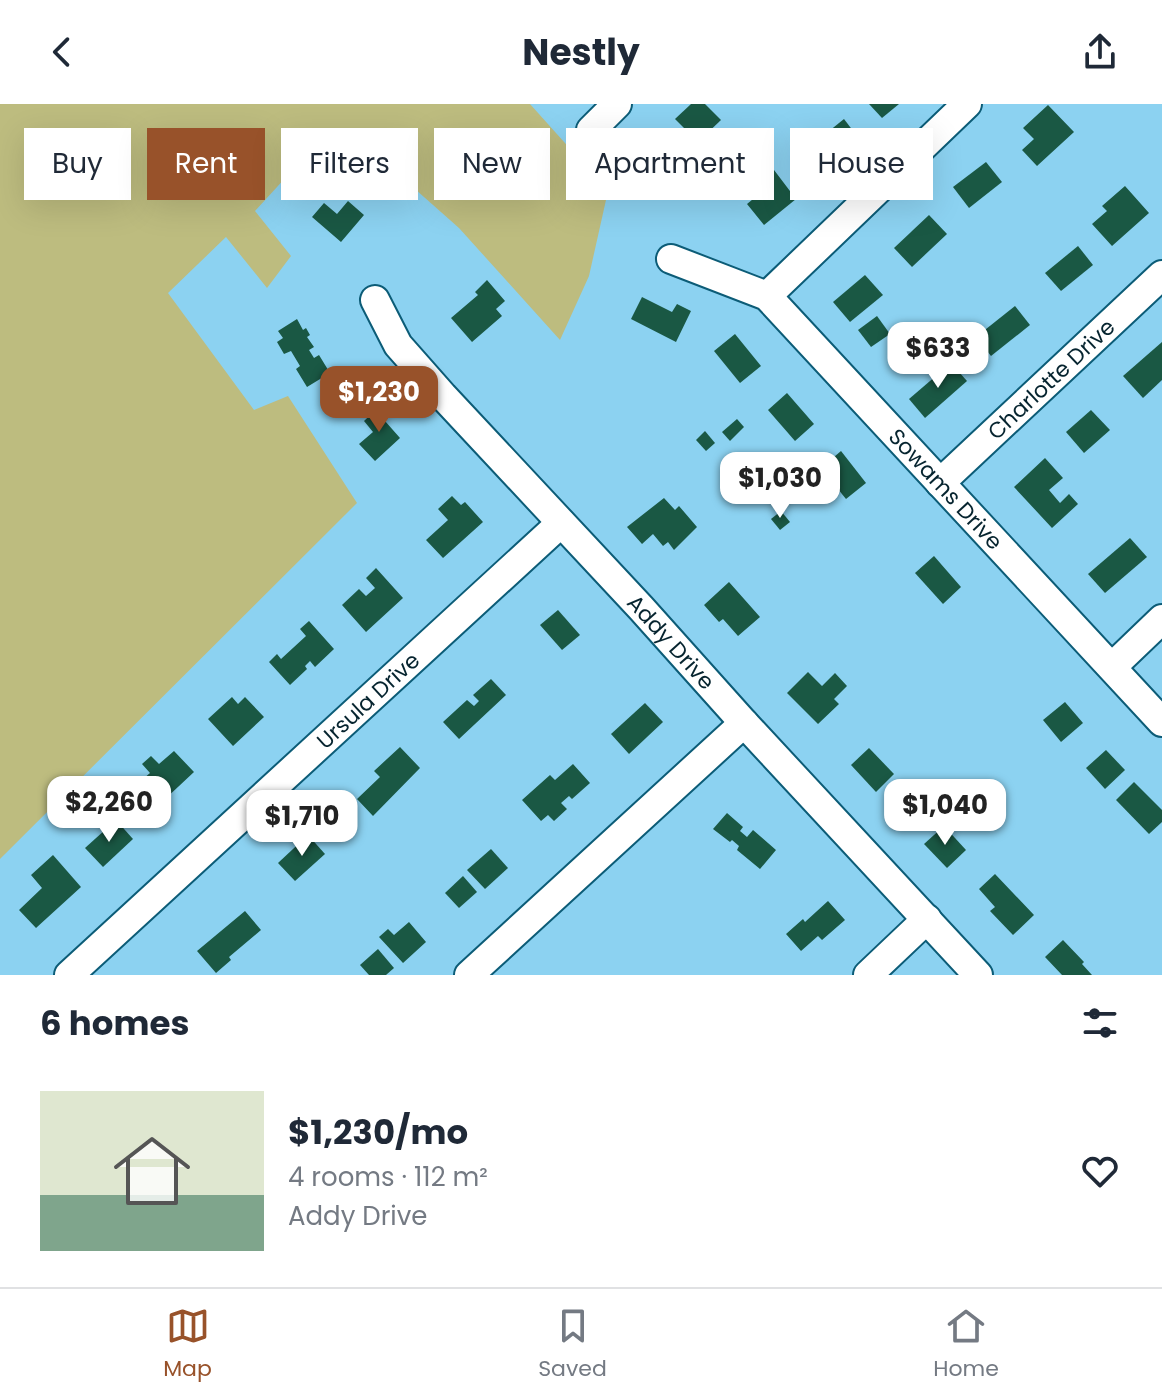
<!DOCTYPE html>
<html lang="en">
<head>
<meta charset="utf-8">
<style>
  :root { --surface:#fff; --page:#f6f6f7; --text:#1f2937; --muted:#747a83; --line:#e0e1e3; --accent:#98522a }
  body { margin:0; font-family:Poppins,sans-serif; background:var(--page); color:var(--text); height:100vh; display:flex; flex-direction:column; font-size:30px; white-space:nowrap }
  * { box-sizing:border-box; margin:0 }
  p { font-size:26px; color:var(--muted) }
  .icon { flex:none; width:44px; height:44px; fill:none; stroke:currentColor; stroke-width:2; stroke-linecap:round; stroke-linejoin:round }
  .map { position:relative; height:871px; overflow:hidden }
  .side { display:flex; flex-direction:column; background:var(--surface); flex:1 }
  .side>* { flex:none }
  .hud { position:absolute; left:24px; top:24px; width:1114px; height:72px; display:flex; gap:16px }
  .price { position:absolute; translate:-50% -68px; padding:0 18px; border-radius:16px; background:#fff; color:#222; font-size:26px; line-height:52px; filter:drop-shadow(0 2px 4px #0008) }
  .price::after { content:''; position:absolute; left:50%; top:48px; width:24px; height:18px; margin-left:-12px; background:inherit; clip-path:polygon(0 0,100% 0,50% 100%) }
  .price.selected { background:var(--accent); color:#fff }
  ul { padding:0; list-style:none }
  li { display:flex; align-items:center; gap:24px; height:200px; padding:0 40px }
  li+li { border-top:2px solid var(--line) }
  li span { display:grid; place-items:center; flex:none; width:224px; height:160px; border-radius:0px; color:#555 }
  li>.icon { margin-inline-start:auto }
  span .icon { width:96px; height:96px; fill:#fffc; stroke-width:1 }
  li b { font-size:34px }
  h2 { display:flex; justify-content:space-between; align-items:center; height:96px; padding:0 40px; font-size:34px }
  .chip { padding:0 28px; border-radius:0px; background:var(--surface); box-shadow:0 8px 32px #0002; font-size:28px; line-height:72px }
  .chip.selected { background:var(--accent); color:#fff }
  header { display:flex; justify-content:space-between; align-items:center; height:104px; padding:0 40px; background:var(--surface); font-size:36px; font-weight:700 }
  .dock { display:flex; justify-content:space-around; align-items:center; height:112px; border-top:2px solid var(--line); background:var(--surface); font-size:22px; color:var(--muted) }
  .dock a { display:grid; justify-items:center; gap:4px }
  .dock .selected { color:var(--accent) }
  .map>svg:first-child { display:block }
  .green { fill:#bdbc7f }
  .building { fill:#1a5844 }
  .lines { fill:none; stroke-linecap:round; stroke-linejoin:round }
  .minor-casing { stroke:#0c5c77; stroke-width:32 }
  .minor { stroke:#fff; stroke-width:28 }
  .labels { text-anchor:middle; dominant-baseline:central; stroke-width:8; stroke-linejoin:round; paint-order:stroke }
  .street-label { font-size:22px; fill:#06242f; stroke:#99dffe }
</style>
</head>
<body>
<header><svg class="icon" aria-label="back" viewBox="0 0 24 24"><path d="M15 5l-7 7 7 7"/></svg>Nestly<svg class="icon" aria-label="share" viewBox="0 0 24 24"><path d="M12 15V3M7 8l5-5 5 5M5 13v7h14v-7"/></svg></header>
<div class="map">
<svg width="1162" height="871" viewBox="0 0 1162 871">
  <rect width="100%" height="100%" fill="#8cd2f1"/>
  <polygon class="green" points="0,0 530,0 608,87 589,172 560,236 459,124 389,62 321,35 255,107 291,152 267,184 226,133 168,189 254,306 288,292 357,399 0,755"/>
  <g class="building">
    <polygon points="691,0 705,0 721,16 698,38 675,15"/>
    <polygon points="869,0 899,0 882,14"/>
    <polygon points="1048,1 1074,28 1037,62 1022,46 1034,35 1023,24"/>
    <polygon points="844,15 860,36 819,69 803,48"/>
    <polygon points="662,35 683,52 664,77 642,60"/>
    <polygon points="986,58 1002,78 969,104 953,83"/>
    <polygon points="771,62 796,95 764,121 747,100 764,86 755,75"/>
    <polygon points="1125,82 1149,109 1112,142 1092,120 1107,107 1102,102"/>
    <polygon points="348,97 364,111 341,138 312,113 324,99 337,110"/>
    <polygon points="929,111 947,130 912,163 894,144"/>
    <polygon points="1078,142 1093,161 1061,187 1045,169"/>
    <polygon points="865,171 883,191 850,218 833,198"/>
    <polygon points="487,176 505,197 496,205 502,212 472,238 451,214 478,191 475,188"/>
    <polygon points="642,193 672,208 677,200 691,207 676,238 631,215"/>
    <polygon points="1015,202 1030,221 991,252 976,233"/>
    <polygon points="877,212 890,230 871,243 858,226"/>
    <polygon points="297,215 303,226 306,224 310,231 307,233 314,243 309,246 314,254 319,251 330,269 307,283 296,265 300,262 291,247 284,250 277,238 283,234 278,227"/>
    <polygon points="735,230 761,262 740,279 714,247"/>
    <polygon points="1162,238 1162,276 1143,294 1123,272"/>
    <polygon points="951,259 967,277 925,314 909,295"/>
    <polygon points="787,289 814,320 795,337 768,306"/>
    <polygon points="381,301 390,312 385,317 400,334 375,357 359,340 373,328 364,317"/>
    <polygon points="1091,306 1110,326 1084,349 1066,328"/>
    <polygon points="737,315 744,323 730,337 722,328"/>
    <polygon points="705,327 715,339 706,347 696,336"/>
    <polygon points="841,347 866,379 846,395 821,364"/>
    <polygon points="1045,354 1063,374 1049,386 1060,399 1069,390 1078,400 1052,424 1014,383"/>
    <polygon points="452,392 461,401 465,398 483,418 443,454 426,436 448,416 438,405"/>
    <polygon points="664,394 675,406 679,402 697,423 674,446 668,438 663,442 653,430 642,440 627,423"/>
    <polygon points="781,407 790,418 780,426 771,415"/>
    <polygon points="1130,434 1147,453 1105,489 1088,470"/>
    <polygon points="934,452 961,483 943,500 915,469"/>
    <polygon points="376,464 403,494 366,528 342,501 359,485 366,492 375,484 366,474"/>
    <polygon points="729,478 760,513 738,532 723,515 719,518 704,501"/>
    <polygon points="558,506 580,531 562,546 540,521"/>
    <polygon points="309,517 334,545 315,563 310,557 305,562 307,565 290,581 269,558 277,550 281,555 306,532 300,525"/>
    <polygon points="808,568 822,582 835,569 847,582 834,595 839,600 818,620 787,589"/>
    <polygon points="491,575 506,591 459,635 443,618 467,596 474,602 479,597 473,591"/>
    <polygon points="232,593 238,600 245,593 264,613 233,642 208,615"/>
    <polygon points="1065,598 1083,619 1061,638 1043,616"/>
    <polygon points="645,599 663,618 629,650 611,630"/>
    <polygon points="400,643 420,664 373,712 357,695 380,673 374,667"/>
    <polygon points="869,644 894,670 876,688 851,661"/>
    <polygon points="1106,646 1125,666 1105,685 1086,664"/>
    <polygon points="174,647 194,668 163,697 143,675 150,669 142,660 151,652 159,660"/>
    <polygon points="573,660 590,679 572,695 569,692 561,699 567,705 554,717 548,711 541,717 522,696 550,671 555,676"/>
    <polygon points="1134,678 1162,706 1162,718 1149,730 1116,696"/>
    <polygon points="727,709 743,723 740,727 747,733 753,726 776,746 760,765 737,746 739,742 732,736 730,738 713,725"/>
    <polygon points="116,716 133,735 103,763 85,744"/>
    <polygon points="944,722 966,746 947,764 924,740"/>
    <polygon points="308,731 325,750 295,777 278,759"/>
    <polygon points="491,745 508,764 485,785 467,766"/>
    <polygon points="53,751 81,783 36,824 19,806 42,784 31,771"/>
    <polygon points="995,770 1034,811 1013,831 990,807 995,803 979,785"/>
    <polygon points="463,772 477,788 459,804 445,789"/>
    <polygon points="828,797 845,816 822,836 818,832 801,847 786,830 803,815 805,818"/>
    <polygon points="245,807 261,826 229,853 231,856 216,869 197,847"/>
    <polygon points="409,818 426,838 403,859 379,833 388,825 394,831"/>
    <polygon points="1063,836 1084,858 1082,860 1092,871 1062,871 1045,853"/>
    <polygon points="378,845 394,864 386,871 369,871 360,861"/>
  </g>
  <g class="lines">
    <g class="minor-casing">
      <g id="minor">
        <polyline points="591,26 617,0"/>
        <path id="s1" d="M671,155L767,192L1162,618"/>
        <polyline points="767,192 967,0"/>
        <path id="s2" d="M375,196L398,241L443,292L641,504L744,619L978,871"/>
        <path id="s3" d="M940,379L1162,171"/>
        <polyline points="1112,563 1162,515"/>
        <path id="s4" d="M69,871L561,419"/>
        <polyline points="469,871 744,619"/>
        <polyline points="868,871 927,815"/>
      </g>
    </g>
    <use href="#minor" class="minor"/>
  </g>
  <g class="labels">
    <g class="street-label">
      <text stroke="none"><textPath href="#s3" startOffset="152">Charlotte Drive</textPath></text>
      <text stroke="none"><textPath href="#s1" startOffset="366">Sowams Drive</textPath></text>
      <text stroke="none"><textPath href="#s2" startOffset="454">Addy Drive</textPath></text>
      <text stroke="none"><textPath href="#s4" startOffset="406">Ursula Drive</textPath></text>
    </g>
  </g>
</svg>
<b class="price" style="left:938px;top:286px">$633</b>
<b class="price selected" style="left:379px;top:330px">$1,230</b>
<b class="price" style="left:780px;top:416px">$1,030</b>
<b class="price" style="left:109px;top:740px">$2,260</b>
<b class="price" style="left:945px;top:743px">$1,040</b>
<b class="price" style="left:302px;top:754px">$1,710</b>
<div class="hud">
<a class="chip">Buy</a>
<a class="chip selected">Rent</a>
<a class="chip">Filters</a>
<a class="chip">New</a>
<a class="chip">Apartment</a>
<a class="chip">House</a>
</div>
</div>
<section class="side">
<h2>6 homes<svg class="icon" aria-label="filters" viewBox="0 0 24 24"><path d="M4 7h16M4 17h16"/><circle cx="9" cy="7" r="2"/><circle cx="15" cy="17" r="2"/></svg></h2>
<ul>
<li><span style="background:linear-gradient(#dfe7d0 65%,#7fa58c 0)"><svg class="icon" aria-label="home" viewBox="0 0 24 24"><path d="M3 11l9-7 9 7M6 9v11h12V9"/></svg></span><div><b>$1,230/mo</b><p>4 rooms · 112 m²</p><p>Addy Drive</p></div><svg class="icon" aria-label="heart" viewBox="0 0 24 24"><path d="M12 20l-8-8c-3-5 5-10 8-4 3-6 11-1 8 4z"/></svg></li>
</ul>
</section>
<nav class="dock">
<a class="selected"><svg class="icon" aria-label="map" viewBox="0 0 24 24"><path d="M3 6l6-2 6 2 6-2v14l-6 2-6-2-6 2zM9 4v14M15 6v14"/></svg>Map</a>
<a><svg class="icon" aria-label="saved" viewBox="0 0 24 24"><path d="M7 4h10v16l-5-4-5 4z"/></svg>Saved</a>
<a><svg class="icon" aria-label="home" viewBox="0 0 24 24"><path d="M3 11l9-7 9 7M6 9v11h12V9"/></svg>Home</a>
</nav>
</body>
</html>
